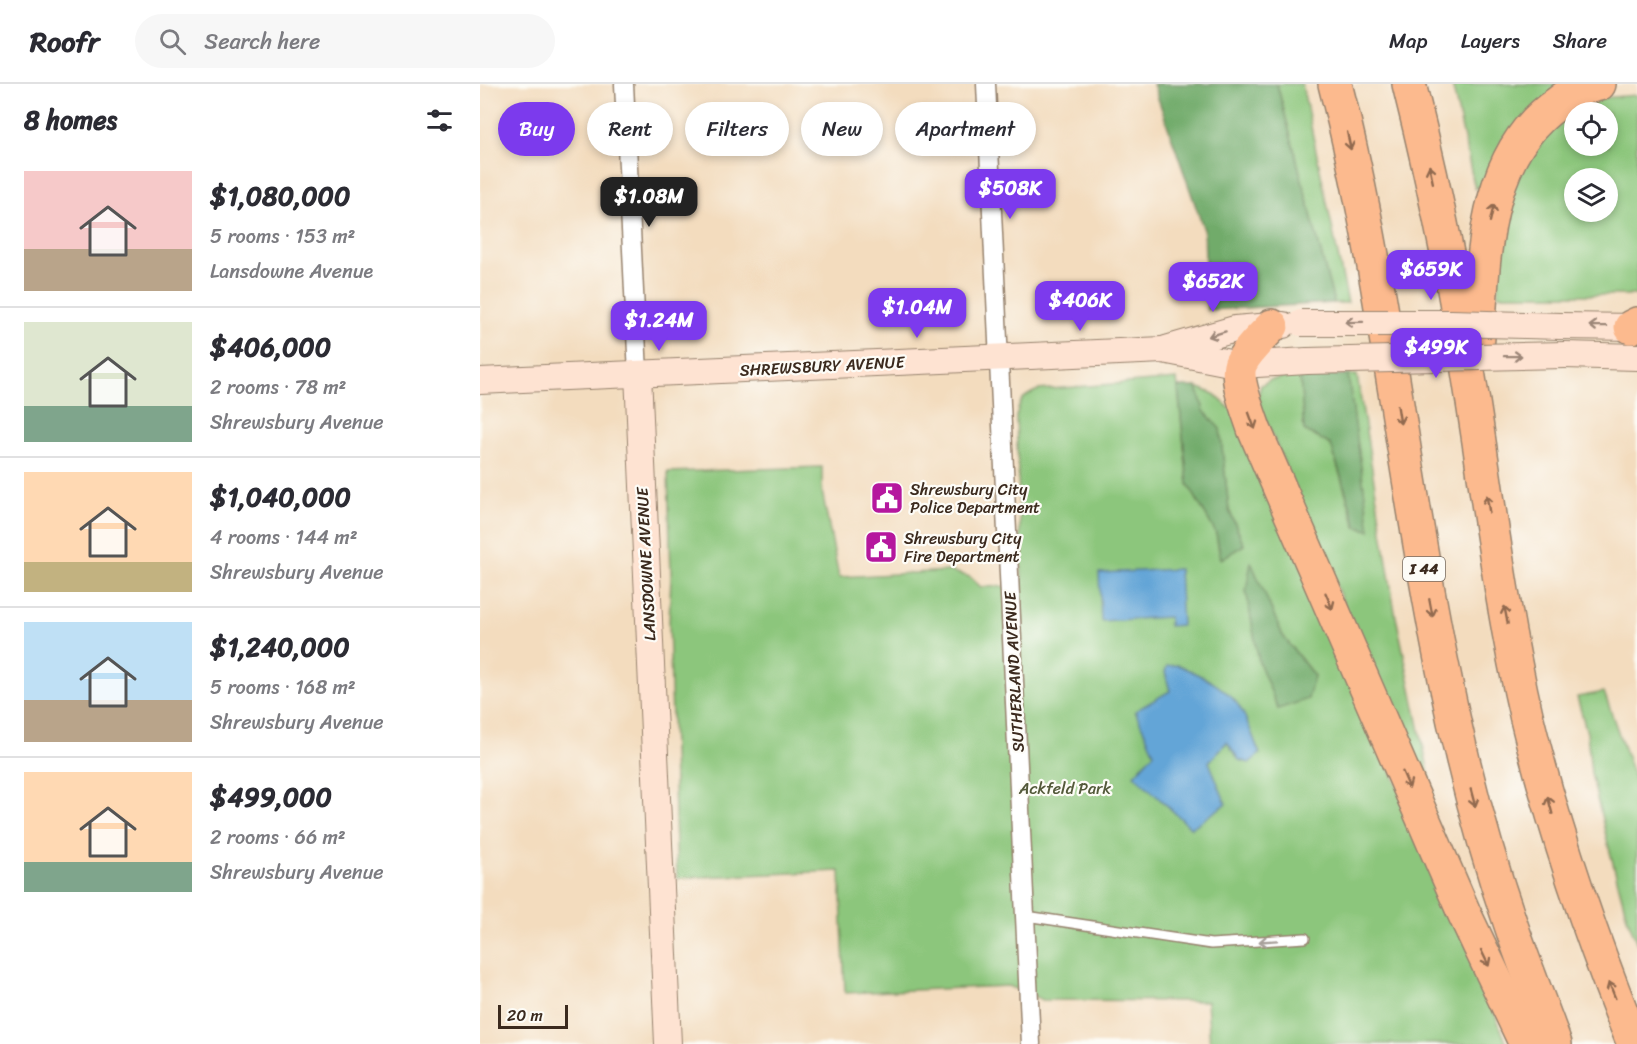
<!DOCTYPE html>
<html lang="en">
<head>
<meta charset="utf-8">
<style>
  :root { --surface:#fff; --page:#f7f7f7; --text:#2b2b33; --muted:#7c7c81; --line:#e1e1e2; --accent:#7c3aed }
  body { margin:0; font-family:Sriracha,sans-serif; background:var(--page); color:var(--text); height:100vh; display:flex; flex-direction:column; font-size:22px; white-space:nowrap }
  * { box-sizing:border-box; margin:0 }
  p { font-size:20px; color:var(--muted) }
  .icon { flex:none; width:33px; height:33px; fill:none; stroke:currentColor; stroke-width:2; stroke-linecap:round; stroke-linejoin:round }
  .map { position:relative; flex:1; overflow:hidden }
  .panel { display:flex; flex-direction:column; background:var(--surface); width:480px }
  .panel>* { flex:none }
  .guide { position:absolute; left:18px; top:18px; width:570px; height:54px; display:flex; gap:12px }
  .controls { position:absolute; left:1084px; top:18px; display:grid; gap:12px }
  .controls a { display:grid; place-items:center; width:54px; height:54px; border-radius:50%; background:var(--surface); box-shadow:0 3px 9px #0003; font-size:30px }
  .scale { position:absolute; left:18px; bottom:15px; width:70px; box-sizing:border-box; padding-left:6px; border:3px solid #3b2a1e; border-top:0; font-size:16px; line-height:21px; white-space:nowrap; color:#3b2a1e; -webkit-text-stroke:4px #fdfcf7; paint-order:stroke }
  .price { position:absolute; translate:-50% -51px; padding:0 14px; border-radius:12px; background:var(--accent); color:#fff; font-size:20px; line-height:39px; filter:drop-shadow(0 2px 3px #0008) }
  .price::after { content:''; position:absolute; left:50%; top:36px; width:18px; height:14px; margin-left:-9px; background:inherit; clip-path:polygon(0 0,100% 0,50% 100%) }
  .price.active { background:#222; color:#fff }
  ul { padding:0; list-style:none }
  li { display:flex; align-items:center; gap:18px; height:150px; padding:0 24px }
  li+li { border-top:2px solid var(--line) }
  li span { display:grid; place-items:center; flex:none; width:168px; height:120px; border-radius:0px; color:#555 }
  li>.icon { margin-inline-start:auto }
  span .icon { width:72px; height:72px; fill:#fffc; stroke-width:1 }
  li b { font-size:26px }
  h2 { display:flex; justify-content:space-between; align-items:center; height:72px; padding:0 24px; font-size:26px }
  .pill { padding:0 21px; border-radius:27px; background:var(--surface); box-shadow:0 3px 9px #0003; font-size:21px; line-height:54px }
  .pill.active { background:var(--accent); color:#fff }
  header { display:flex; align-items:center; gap:36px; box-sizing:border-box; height:84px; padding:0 30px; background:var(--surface); border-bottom:2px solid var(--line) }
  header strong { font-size:28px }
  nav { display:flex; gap:33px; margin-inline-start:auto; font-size:21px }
  .search { width:420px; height:54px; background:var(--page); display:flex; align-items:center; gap:15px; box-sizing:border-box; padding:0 21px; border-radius:33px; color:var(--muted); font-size:22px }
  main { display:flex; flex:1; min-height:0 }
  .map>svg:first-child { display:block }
  .green { fill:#8cc67b; stroke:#64784c; stroke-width:1.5; fill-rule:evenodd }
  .forest { fill:#71ab6b; stroke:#566a44; stroke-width:1.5 }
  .water { fill:#63a5d7; stroke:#4f687a; stroke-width:1.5 }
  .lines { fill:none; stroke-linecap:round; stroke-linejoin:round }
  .service-casing { stroke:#97836e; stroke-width:12 }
  .minor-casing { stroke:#97836e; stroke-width:21 }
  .secondary-casing { stroke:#97836e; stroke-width:28 }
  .motorway-casing { stroke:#97836e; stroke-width:36 }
  .service { stroke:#fff; stroke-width:9 }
  .minor { stroke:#fff; stroke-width:18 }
  .secondary { stroke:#fee3d2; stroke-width:26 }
  .motorway { stroke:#fcba8e; stroke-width:33 }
  .secondary-bridge-casing { stroke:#97836e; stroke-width:28; stroke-linecap:butt }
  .secondary-bridge { stroke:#fee3d2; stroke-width:26 }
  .oneway { stroke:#926b50 }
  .oneway2 { stroke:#9c8678 }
  .oneway3 { stroke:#a79f9a }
  .labels { text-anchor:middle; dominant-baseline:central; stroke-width:4.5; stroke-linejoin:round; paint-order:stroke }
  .shield { fill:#fdfcf7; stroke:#75695f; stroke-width:1.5 }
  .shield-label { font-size:15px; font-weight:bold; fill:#3b2a1e }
  .street-label { font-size:16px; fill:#3b2a1e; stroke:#fdfcf7 }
  .poi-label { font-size:16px; fill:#3b2a1e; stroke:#fdfcf7; text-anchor:start }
  .park-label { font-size:16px; fill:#53593a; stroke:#fdfcf7 }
</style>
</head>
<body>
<header>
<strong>Roofr</strong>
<div class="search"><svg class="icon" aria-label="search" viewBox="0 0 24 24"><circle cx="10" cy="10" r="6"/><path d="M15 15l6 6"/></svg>Search here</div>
<nav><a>Map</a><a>Layers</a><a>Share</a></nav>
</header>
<main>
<section class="panel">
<h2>8 homes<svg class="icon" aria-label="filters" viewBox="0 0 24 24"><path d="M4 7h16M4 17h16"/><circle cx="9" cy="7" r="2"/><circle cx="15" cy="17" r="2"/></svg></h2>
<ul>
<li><span style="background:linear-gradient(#f6c9c9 65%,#b9a48a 0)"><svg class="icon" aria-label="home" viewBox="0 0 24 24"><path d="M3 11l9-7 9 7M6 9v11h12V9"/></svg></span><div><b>$1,080,000</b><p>5 rooms · 153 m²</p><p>Lansdowne Avenue</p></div></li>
<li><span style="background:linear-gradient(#dfe7d0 70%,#7fa58c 0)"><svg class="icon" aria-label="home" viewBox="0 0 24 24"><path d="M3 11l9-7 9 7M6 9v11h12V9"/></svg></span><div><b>$406,000</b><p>2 rooms · 78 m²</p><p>Shrewsbury Avenue</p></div></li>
<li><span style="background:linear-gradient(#ffd9b3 75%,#c2b280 0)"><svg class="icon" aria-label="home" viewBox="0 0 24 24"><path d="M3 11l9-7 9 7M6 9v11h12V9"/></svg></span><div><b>$1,040,000</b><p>4 rooms · 144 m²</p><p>Shrewsbury Avenue</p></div></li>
<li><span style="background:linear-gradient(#bfe0f5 65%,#b9a48a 0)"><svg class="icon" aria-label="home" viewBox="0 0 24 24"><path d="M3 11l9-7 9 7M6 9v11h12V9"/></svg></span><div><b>$1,240,000</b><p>5 rooms · 168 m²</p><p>Shrewsbury Avenue</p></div></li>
<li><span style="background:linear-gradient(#ffd9b3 75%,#7fa58c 0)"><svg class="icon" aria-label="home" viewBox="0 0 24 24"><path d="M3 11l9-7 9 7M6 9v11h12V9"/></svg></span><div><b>$499,000</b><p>2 rooms · 66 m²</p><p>Shrewsbury Avenue</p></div></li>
</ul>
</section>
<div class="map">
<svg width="1157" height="960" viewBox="0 0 1157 960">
  <rect width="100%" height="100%" fill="#fdfcf7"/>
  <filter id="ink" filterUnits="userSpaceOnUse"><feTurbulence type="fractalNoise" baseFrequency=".0167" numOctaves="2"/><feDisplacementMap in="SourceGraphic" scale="12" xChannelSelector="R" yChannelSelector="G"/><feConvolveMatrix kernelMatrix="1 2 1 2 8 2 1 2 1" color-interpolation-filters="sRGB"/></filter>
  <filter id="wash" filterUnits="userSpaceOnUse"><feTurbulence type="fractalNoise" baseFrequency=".008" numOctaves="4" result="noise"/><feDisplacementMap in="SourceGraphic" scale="24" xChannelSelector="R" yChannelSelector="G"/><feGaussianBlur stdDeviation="1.35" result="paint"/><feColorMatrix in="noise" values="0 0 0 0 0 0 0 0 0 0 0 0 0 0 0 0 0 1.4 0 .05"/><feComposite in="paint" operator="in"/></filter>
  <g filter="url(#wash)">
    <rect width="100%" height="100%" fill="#f3dcbe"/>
    <g class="green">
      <polygon points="797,0 822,0 868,219 854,219"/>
      <polygon points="972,0 1084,0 1005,99 995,105"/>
      <path d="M1157,11V211H1018L1016,157L1043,79L1084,29L1120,14ZM1095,28H1128V62H1095ZM1095,94H1128V128H1095Z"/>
      <polygon points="820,291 824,346 851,361 876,443 889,446 868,291 877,291 915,528 953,709 945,712 777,315 781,301 790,296"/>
      <path d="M697,295L708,400L736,449L740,474L764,461L749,426L740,345L724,327L717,303L734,310L755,329L984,854L1027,960H730L727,917L563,916L528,902L365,909L360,787L197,794L189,538L191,492L188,388L342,383V407L359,493L470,487L490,493L501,503L542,502L536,333C540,315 542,313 558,306ZM771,479L803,552L834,592L798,625Z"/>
      <polygon points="1124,608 1157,701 1157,860 1147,833 1128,760 1111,689 1107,649 1097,613"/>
    </g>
    <g class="forest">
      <polygon points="673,0 797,0 854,219 727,226 724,146"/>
      <polygon points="820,291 868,291 890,446 877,443 851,361 824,346"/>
      <polygon points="698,303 717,303 724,327 740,345 749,426 764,461 741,475 736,449 708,400"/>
      <polygon points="771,478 803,552 834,592 828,615 798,625 779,578 766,507"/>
    </g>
    <g class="water">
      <polygon points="699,485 702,541 689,542 689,533 621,537 619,489"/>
      <path d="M698,581C720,591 750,604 762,627C769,640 774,656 780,670L769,679L759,676L747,658L729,678L746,720L711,744L654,691L674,669L655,627L690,607L685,588L687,582Z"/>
    </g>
  </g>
  <g filter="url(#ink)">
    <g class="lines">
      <g class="service-casing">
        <polyline id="service" points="546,832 731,860 825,854"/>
      </g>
      <g class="minor-casing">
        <g id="minor">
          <polyline points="144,0 158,290"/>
          <polyline points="506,0 551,960"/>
        </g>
      </g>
      <g class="secondary-casing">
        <g id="secondary">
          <polyline points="1080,242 1157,243"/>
          <polyline points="686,265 755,245 803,241"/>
          <polyline points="1085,271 1157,273"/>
          <polyline points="158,290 188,960"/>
          <polyline points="0,297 683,266 760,281 827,277"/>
        </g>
      </g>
      <g class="motorway-casing">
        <g id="motorway">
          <path d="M855,0C905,194 923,394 964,590C981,675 1003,761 1032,844C1045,883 1061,921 1075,960"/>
          <path d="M929,0C955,103 976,207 992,312C1009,420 1022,528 1047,635C1074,746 1111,854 1154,960"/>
          <path d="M792,242C782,253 768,265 761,279C754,294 769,329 774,345L984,829L1046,960"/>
          <polyline points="1151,243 1157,240"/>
          <path d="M997,266C1004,182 1000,72 1078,19C1084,14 1090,9 1097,6C1103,3 1112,2 1119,0"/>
        </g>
      </g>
      <use href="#service" class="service"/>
      <use href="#minor" class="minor"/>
      <use href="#secondary" class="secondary"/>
      <use href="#motorway" class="motorway"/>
      <g class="secondary-bridge-casing">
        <g id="secondary-bridge">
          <polyline points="821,239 971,239 1080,242"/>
          <polyline points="827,277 1085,271"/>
        </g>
      </g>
      <use href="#secondary-bridge" class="secondary-bridge"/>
    </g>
    <defs><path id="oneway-shaft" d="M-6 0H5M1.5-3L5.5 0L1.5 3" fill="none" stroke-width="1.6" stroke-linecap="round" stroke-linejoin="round" transform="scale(1.5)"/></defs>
    <g class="oneway">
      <use href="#oneway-shaft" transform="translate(869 57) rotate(78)"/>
      <use href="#oneway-shaft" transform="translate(951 90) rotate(-102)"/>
      <use href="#oneway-shaft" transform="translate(1012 129) rotate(-77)"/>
      <use href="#oneway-shaft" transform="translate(919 331) rotate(81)"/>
      <use href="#oneway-shaft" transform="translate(772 337) rotate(70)"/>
      <use href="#oneway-shaft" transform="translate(1008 420) rotate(-99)"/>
      <use href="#oneway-shaft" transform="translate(849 517) rotate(67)"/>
      <use href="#oneway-shaft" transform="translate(951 524) rotate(79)"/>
      <use href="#oneway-shaft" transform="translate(1026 531) rotate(-101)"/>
      <use href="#oneway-shaft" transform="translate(926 696) rotate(67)"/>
      <use href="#oneway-shaft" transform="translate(993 714) rotate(75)"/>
      <use href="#oneway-shaft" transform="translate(1070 721) rotate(-105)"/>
      <use href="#oneway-shaft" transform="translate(1005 874) rotate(64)"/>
      <use href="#oneway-shaft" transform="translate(1132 906) rotate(-112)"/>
    </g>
    <g class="oneway2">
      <use href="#oneway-shaft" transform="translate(874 238) rotate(179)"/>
      <use href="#oneway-shaft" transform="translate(1118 242) rotate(-179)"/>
      <use href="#oneway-shaft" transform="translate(737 250) rotate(163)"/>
      <use href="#oneway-shaft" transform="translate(1033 272) rotate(-1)"/>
    </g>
    <use class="oneway3" href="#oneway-shaft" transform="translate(788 857) rotate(176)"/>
  </g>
  <defs>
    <g id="civic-square" transform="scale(1.725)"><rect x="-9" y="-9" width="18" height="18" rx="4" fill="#b5179e" stroke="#fdfcf7"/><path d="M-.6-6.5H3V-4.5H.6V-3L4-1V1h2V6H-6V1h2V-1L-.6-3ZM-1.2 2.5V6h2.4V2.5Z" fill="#fff"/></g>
  </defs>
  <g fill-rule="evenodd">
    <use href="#civic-square" x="407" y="414"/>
    <use href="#civic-square" x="401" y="463"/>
  </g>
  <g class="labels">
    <rect class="shield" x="923" y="473" width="42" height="24" rx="4.5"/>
    <g class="shield-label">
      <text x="944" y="485">I 44</text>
    </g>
    <g class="street-label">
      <text transform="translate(342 282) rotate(-3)">SHREWSBURY AVENUE</text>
      <text transform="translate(166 480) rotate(-93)">LANSDOWNE AVENUE</text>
      <text transform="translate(534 588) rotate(-93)">SUTHERLAND AVENUE</text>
    </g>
    <g class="poi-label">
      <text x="430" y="405">Shrewsbury City<tspan x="430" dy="18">Police Department</tspan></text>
      <text x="424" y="454">Shrewsbury City<tspan x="424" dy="18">Fire Department</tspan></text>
    </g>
    <g class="park-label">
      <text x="585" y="704">Ackfeld Park</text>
    </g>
  </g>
</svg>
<div class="controls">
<a><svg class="icon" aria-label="locate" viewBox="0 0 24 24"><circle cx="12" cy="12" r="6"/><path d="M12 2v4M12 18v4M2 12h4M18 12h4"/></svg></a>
<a><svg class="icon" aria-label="layers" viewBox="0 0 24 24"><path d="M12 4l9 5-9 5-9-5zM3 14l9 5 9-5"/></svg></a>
</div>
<div class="scale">20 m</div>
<b class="price" style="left:530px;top:136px">$508K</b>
<b class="price active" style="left:169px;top:144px">$1.08M</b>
<b class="price" style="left:951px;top:217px">$659K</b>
<b class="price" style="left:733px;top:229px">$652K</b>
<b class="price" style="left:600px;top:248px">$406K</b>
<b class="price" style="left:437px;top:255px">$1.04M</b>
<b class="price" style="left:179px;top:268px">$1.24M</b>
<b class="price" style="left:956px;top:295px">$499K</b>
<div class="guide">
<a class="pill active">Buy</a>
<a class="pill">Rent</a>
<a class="pill">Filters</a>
<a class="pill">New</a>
<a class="pill">Apartment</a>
</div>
</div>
</main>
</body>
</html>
